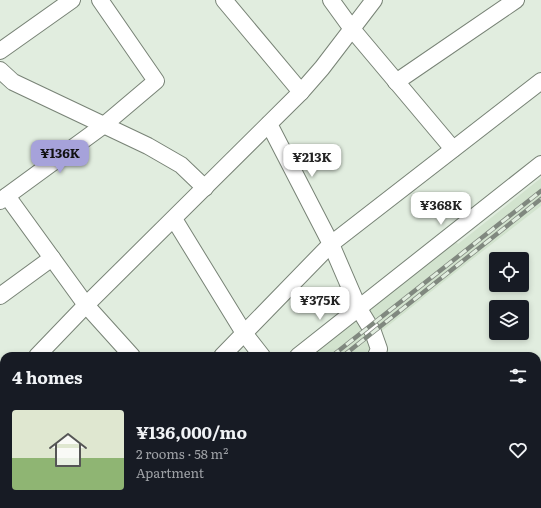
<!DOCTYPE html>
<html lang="en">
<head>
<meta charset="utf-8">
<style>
  :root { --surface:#171b24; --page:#20242c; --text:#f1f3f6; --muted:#9ea1a6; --line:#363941; --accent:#a6a2da }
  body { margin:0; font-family:Literata,serif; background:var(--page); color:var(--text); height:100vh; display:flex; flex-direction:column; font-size:15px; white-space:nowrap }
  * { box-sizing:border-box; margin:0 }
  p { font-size:13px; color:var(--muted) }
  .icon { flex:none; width:22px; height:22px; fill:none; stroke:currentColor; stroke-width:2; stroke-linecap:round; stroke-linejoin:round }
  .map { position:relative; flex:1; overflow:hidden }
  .sheet { position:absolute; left:0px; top:352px; width:541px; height:156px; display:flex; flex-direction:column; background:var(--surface); border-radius:12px 12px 0 0; box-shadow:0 2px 6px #0003 }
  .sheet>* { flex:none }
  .fabs { position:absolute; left:489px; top:252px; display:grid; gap:8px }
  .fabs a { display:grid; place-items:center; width:40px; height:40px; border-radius:4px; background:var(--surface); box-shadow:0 2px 6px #0003; font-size:20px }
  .price { position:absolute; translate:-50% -34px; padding:0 9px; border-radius:8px; background:#fff; color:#222; font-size:13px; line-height:26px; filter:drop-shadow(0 1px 2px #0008) }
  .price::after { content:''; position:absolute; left:50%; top:24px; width:12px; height:9px; margin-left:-6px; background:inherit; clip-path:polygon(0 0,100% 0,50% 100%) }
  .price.current { background:var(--accent); color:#111 }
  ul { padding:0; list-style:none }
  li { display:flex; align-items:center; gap:12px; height:100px; padding:0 12px }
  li+li { border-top:1px solid var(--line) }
  li span { display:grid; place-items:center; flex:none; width:112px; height:80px; border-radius:4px; color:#555 }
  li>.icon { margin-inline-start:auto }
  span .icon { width:48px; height:48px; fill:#fffc; stroke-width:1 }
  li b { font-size:17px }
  h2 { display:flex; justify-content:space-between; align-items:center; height:48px; padding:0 12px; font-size:17px }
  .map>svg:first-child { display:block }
  .built { fill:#d2e3ce }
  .building { fill:#acb7a9 }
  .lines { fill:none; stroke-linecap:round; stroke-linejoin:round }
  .minor-casing { stroke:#788376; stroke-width:18 }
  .minor { stroke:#fff; stroke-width:16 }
  .rail-casing { stroke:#80887f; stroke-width:4.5 }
  .rail { stroke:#e1eddf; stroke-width:3; stroke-dasharray:9; stroke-linecap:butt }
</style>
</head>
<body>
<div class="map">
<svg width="541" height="508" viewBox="0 0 541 508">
  <rect width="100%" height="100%" fill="#e1eddf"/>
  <g class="built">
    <polygon points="541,178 541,206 466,264 379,333 363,310 453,238 458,244"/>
    <polygon points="358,314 370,337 371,352 365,356 308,356"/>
    <polygon points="118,504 182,504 178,508 112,508"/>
  </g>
  <polygon class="building" points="207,504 236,504 239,508 202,508"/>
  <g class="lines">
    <g class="minor-casing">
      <g id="minor">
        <polyline points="224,0 301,92"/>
        <polyline points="331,0 352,29 453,149"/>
        <polyline points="0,51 72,0"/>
        <polyline points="0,70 13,82 148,146 181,165 205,188"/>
        <polyline points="396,82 516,0"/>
        <polyline points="269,124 331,244 359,309 373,332 379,349 376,356"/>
        <polyline points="7,196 86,305 132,356"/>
        <polyline points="0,201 104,125 156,81 100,0"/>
        <polyline points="174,219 244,333 262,356"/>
        <polyline points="0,296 52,258"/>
        <polyline points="37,356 86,305 301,92 322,68 374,0"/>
        <polyline points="222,356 331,244 541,81"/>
        <polyline points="298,356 541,164"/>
        <polyline points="0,393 4,389"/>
        <polyline points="537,414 541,411"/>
        <polyline points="0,418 4,422"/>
        <polyline points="0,487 4,484"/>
        <polyline points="478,504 482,508"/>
        <polyline points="75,508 79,504"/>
        <polyline points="187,508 192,504"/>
        <polyline points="304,508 308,504"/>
        <polyline points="435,508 440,504"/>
      </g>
    </g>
    <use href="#minor" class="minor"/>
    <g class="rail-casing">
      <g id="rail">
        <polyline points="332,356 541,191"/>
        <polyline points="343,356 541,199"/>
        <polyline points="140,508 145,504"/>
        <polyline points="150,508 155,504"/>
      </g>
    </g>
    <use href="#rail" class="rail"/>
  </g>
</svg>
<div class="fabs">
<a><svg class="icon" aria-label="locate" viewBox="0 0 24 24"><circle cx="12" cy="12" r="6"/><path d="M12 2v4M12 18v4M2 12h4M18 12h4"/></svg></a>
<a><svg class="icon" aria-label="layers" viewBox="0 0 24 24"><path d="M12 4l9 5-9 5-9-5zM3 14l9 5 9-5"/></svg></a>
</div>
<b class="price current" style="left:60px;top:174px">¥136K</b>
<b class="price" style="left:312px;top:178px">¥213K</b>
<b class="price" style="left:441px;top:226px">¥368K</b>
<b class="price" style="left:320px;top:321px">¥375K</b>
<section class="sheet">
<h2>4 homes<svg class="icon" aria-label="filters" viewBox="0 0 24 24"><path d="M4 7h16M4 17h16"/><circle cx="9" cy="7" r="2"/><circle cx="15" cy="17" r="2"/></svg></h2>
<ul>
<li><span style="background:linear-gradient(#dfe7d0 60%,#8fb573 0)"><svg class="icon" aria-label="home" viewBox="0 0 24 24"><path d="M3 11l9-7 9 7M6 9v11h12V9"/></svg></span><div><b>¥136,000/mo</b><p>2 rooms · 58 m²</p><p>Apartment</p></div><svg class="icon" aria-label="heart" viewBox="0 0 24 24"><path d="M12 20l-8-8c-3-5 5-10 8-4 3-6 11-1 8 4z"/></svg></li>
</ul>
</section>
</div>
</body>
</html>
